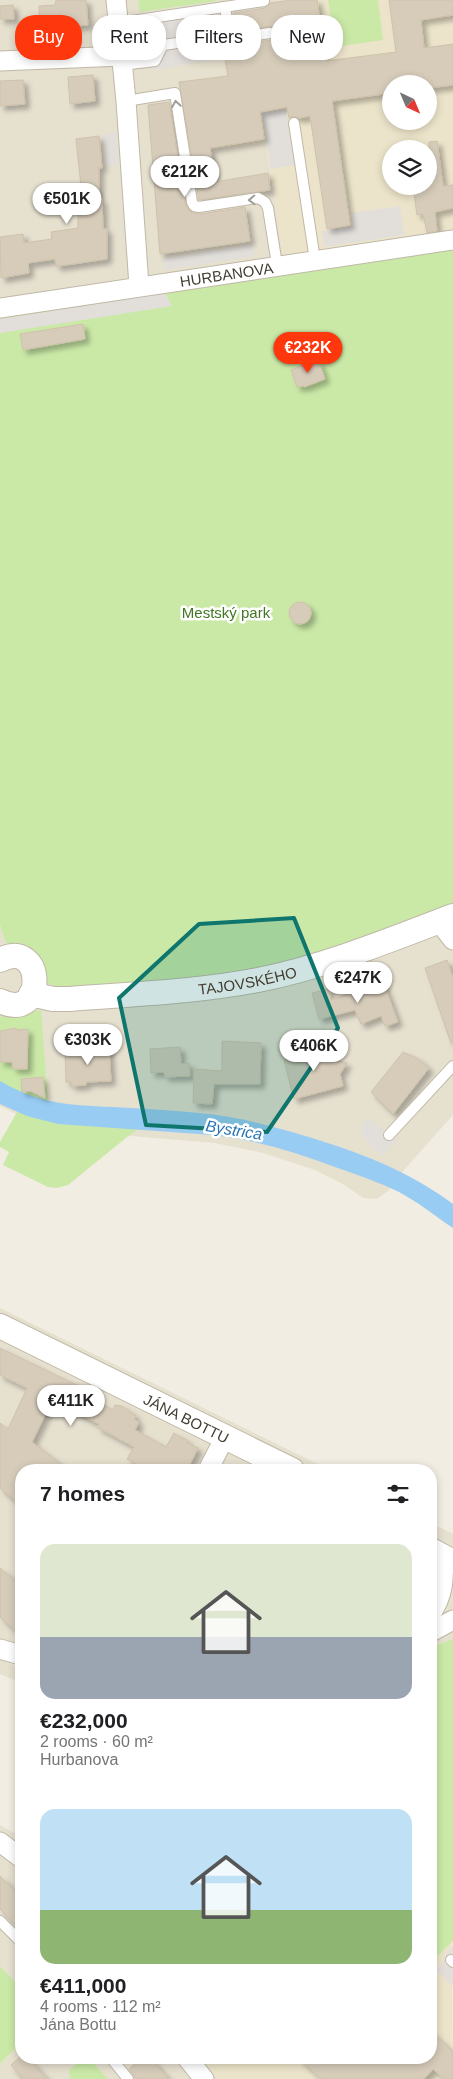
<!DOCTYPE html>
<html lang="en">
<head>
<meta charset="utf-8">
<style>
  :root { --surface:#fff; --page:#f6f6f6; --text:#202124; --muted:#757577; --accent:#ff370c }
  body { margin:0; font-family:Arial,sans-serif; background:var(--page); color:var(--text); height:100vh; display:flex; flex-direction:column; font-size:19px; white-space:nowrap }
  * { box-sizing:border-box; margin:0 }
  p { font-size:16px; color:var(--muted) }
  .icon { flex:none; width:28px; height:28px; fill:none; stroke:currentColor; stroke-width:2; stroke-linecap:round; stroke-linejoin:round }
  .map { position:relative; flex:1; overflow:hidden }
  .sheet { position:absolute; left:15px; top:1464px; width:422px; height:600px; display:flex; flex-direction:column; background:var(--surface); border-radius:20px; box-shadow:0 2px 8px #0003 }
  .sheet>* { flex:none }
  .guide { position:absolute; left:15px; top:15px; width:424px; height:45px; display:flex; gap:10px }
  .needle { width:32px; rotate:136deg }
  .tools { position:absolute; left:382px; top:75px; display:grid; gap:10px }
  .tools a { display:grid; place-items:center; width:55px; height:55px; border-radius:50%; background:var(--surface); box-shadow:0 2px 8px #0003; font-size:25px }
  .price { position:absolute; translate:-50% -42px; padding:0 11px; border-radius:18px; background:#fff; color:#222; font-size:16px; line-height:32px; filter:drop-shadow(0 1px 2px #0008) }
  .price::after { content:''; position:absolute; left:50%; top:30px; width:15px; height:11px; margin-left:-8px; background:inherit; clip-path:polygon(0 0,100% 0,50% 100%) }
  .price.current { background:var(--accent); color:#fff }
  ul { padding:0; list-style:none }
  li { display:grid; align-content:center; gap:10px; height:265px; padding:0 25px }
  li span { display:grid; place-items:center; height:155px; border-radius:15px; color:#555 }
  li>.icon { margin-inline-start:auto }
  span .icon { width:90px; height:90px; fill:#fffc; stroke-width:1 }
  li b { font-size:21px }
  h2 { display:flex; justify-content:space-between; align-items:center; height:60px; padding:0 25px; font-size:21px }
  .pill { padding:0 18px; border-radius:20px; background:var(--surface); box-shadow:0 2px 8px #0003; font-size:18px; line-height:45px }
  .pill.current { background:var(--accent); color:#fff }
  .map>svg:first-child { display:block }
  .residential { fill:#e6e0cf }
  .education { fill:#ece4ca; fill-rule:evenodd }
  .green { fill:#cae9a7 }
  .parking { fill:#e2dfdb }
  .water { fill:#99ccf3 }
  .building { fill:#d7ccba; stroke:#cfc2aa; filter:url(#shadow) }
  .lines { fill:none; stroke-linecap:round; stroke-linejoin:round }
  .service-casing { stroke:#c0b8a7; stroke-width:12 }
  .minor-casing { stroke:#c0b8a7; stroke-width:21 }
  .tertiary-casing { stroke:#c0b8a7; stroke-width:26 }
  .service { stroke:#fff; stroke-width:10 }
  .minor { stroke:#fff; stroke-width:19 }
  .tertiary { stroke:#fff; stroke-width:24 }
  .oneway { stroke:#a19e98 }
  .marked { fill:#0f766e; fill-opacity:0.2; stroke:#0f766e; stroke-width:4; stroke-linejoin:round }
  .labels { text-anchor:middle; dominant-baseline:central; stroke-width:5; stroke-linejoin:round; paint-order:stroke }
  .street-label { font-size:15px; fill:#433d32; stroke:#fff }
  .park-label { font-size:15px; fill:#417723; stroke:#fff }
  .water-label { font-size:16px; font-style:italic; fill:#2774b4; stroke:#fff }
</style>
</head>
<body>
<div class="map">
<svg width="453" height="2079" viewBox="0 0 453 2079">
  <defs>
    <filter id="shadow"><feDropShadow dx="4.5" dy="4.5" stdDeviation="2.5" flood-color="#0004"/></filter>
  </defs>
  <rect width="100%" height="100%" fill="#f2ede2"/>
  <g class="residential">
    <polygon points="0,0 285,0 295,65 191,153 266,142 286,274 0,317"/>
    <polygon points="453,906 453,1115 404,1170 388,1191 377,1199 363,1198 343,1184 315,1170 263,1153 215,1143 46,1129 0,1106 0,925 4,939"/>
    <polygon points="0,1308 330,1470 21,1470 21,1666 9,1663 21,1668 21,1683 0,1674"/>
    <polygon points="431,1523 453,1534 453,1639 431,1647"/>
    <polygon points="0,1825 21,1837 21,1988 0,1966"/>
    <polygon points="21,2043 21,2058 83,2058 68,2071 71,2079 0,2079 0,2064"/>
    <polygon points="89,2058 202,2058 218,2079 108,2079"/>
  </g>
  <g class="education">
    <path d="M285,0H453V248L286,274L266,142L191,153L183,103L194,81L295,65ZM391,84H429V121H391ZM391,149H429V186H391Z"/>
    <polygon points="452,1940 453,2079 218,2079 202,2058 431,2058 431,1962"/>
  </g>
  <g class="green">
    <polygon points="138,0 216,0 216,1 140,12"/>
    <polygon points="328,0 378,0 383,40 335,47"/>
    <polygon points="453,248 453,906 301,960 196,981 58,988 46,982 39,968 12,949 4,939 0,925 0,317"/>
    <polygon points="41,1010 48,1102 14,1090 0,1081 0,1017"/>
    <polygon points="17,1112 58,1124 137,1129 68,1185 57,1188 48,1187 3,1165 9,1152 0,1147 0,1142"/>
    <polygon points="453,1639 453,1941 431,1962 431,1647"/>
    <polygon points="0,1966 21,1988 21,2043 0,2064"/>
    <polygon points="83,2058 89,2058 108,2079 71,2079 68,2071"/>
  </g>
  <g class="parking">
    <polygon points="262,0 271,0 278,50 150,70 143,24"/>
    <polygon points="286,109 295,165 271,169 262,113"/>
    <polygon points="116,133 119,164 106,166 103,134"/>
    <polygon points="400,206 404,235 324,247 322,231 353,226 351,213"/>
    <polygon points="253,245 255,256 165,270 163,259"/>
    <polygon points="165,293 172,306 0,333 0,319"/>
    <polygon points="368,1118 396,1141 382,1156 362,1137 361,1127"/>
    <polygon points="453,1946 453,1986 436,1970 443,1963 446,1954"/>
  </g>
  <path class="water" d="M0,1081C46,1108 81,1105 131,1108C154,1109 177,1111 199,1113C235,1116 268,1125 302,1135C356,1151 408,1170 453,1204V1228C435,1216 418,1202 399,1192C378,1182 356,1174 335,1167C295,1152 255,1140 213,1135L58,1124L27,1116L0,1104Z"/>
  <g class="building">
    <polygon points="56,0 86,0 88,25 64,27 65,35 40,35 39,6 55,5"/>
    <polygon points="292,0 317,0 326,61 396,52 389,0 453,0 453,15 421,20 424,48 453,44 453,85 429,88 429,84 391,84 391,93 332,101 350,225 327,229 310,116 299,118 293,116 289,118 287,107 260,112 264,139 210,148 215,182 268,173 270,190 199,200 179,82 228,76 223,47 271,40 276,36 277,32 272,26 236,31 233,13 265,8 270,3"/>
    <polygon points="13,5 14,19 0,19 0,6"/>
    <polygon points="93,75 95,101 70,104 68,77"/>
    <polygon points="23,80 25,104 0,106 0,81"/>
    <polygon points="169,102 185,203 188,209 192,213 200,214 245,207 250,241 160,254 148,105"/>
    <polygon points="99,136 102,168 99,168 99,199 102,199 103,229 107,229 107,259 59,266 56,266 55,259 28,263 29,273 1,278 0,237 23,234 24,243 52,239 51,232 78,228 78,186 81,186 76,139"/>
    <polygon points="437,141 443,186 453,185 453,208 435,212 437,231 427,233 423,214 417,215 413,186 429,186 429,142"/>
    <polygon points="83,324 85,339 23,350 20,334"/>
    <polygon points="312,361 312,363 319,361 325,379 304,387 304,386 297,387 291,370"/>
    <circle cx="300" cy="613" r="11"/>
    <polygon points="447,960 453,978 453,1042 451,1043 425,968"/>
    <polygon points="383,982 398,1022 385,1026 381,1016 361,1024 355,1010 319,1019 312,993 328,989 331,1000 358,991 359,988 364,986 371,987"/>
    <polygon points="16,1028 17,1030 28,1029 27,1069 13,1069 12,1062 0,1062 0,1031"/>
    <polygon points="222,1041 261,1043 260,1084 214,1084 212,1104 193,1103 194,1069 222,1071"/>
    <polygon points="96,1046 96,1049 109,1048 111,1081 86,1082 86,1085 72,1086 71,1082 66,1082 65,1051 78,1050 78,1047"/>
    <polygon points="180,1047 181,1064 189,1063 190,1076 165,1077 164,1072 151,1073 150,1049"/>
    <polygon points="309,1047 318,1051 331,1048 334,1060 347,1063 340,1074 343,1086 294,1099 284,1060 296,1057 303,1048"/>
    <polygon points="403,1052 417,1058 429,1068 393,1114 371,1092"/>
    <polygon points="43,1077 45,1098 30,1091 22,1092 21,1079"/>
    <polygon points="0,1348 91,1392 88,1397 113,1410 115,1405 122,1406 136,1416 134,1419 139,1422 135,1430 166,1447 174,1433 188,1441 187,1443 198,1448 187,1470 147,1470 127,1459 134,1447 97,1427 99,1424 52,1401 32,1442 68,1470 21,1470 21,1505 0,1488 0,1423 8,1429 27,1388 0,1375"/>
    <polygon points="0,1568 21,1586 21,1635 0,1617"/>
    <polygon points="0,1876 21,1896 21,1930 0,1909"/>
    <polygon points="431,2031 453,2052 453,2079 444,2079 433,2069 424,2079 321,2079 298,2058 336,2058 343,2064 350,2058 431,2058"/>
    <polygon points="21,2056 28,2058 47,2079 23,2079 11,2065"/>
    <polygon points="141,2058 150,2058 169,2079 137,2079 129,2069"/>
  </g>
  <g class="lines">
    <g class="service-casing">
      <g id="service">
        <polyline points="225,7 230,39 270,33"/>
        <polyline points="118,23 264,1"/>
        <polyline points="122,65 155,61 163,45 213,38"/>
        <polyline points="126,101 175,93 192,202 194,206 199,207 258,198 265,202 268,208 277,265"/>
        <polyline points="294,123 315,260"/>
        <polyline points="389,1135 453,1066"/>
        <polyline points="0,1921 21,1942"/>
        <polyline points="451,1960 453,1962"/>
        <polyline points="111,2058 128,2079"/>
      </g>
    </g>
    <g class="minor-casing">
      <g id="minor">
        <polyline points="116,0 126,101 139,286"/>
        <polyline points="0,61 122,56"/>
        <path id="s1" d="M0,308L453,240"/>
        <polyline points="439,922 453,940"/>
        <polyline points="208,1470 225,1437"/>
        <path d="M431,1614C444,1594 444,1579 443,1557"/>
        <polyline points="431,1632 453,1620"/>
        <polyline points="0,1649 21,1655"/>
        <polyline points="0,1842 21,1858"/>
        <polyline points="187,2058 204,2079"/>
      </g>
    </g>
    <g class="tertiary-casing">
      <g id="tertiary">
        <path d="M0,960C45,937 47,1024 0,1001"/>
        <path id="s2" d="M31,994L53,999H70C132,994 196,992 258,980C324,967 390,940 453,916"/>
        <path id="s3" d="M0,1326L292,1470"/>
        <polyline points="431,1550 453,1562"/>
      </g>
    </g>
    <use href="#service" class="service"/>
    <use href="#minor" class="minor"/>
    <use href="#tertiary" class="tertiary"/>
  </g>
  <defs><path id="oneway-chevron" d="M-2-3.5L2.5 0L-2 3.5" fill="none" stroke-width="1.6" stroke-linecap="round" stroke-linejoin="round" transform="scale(1.25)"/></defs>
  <g class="oneway">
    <use href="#oneway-chevron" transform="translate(176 104) rotate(-99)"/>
    <use href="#oneway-chevron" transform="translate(252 200) rotate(178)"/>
  </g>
  <path class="marked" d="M294,918L338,1028L267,1132L146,1125L119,998L199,924Z"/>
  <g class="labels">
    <g class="street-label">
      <text stroke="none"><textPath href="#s1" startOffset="229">HURBANOVA</textPath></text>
      <text stroke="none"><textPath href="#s2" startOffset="218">TAJOVSKÉHO</textPath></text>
      <text stroke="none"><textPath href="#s3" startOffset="208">JÁNA BOTTU</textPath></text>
    </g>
    <g class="park-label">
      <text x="226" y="612">Mestský park</text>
    </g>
    <g class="water-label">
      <text transform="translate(234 1130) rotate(9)">Bystrica</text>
    </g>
  </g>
</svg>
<div class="tools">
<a><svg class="needle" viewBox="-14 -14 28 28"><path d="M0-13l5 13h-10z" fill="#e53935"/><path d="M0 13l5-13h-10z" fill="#757577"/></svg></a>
<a><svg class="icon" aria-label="layers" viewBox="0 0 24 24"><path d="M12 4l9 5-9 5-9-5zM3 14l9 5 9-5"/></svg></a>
</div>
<b class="price" style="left:185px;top:198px">€212K</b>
<b class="price" style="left:67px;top:225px">€501K</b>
<b class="price current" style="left:308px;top:374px">€232K</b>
<b class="price" style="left:358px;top:1004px">€247K</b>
<b class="price" style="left:88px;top:1066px">€303K</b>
<b class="price" style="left:314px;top:1072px">€406K</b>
<b class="price" style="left:71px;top:1427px">€411K</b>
<div class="guide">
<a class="pill current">Buy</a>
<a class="pill">Rent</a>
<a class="pill">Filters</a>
<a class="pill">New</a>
</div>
<section class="sheet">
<h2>7 homes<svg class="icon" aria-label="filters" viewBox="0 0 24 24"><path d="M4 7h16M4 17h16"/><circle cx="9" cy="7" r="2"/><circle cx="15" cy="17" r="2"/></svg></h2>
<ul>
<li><span style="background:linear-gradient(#dfe7d0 60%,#9aa5b1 0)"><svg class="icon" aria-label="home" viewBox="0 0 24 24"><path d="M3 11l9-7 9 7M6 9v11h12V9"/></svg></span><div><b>€232,000</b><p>2 rooms · 60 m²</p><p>Hurbanova</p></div></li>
<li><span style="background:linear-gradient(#bfe0f5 65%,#8fb573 0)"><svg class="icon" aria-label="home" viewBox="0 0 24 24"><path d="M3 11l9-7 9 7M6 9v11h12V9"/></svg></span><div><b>€411,000</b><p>4 rooms · 112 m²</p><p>Jána Bottu</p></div></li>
</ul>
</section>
</div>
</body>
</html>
